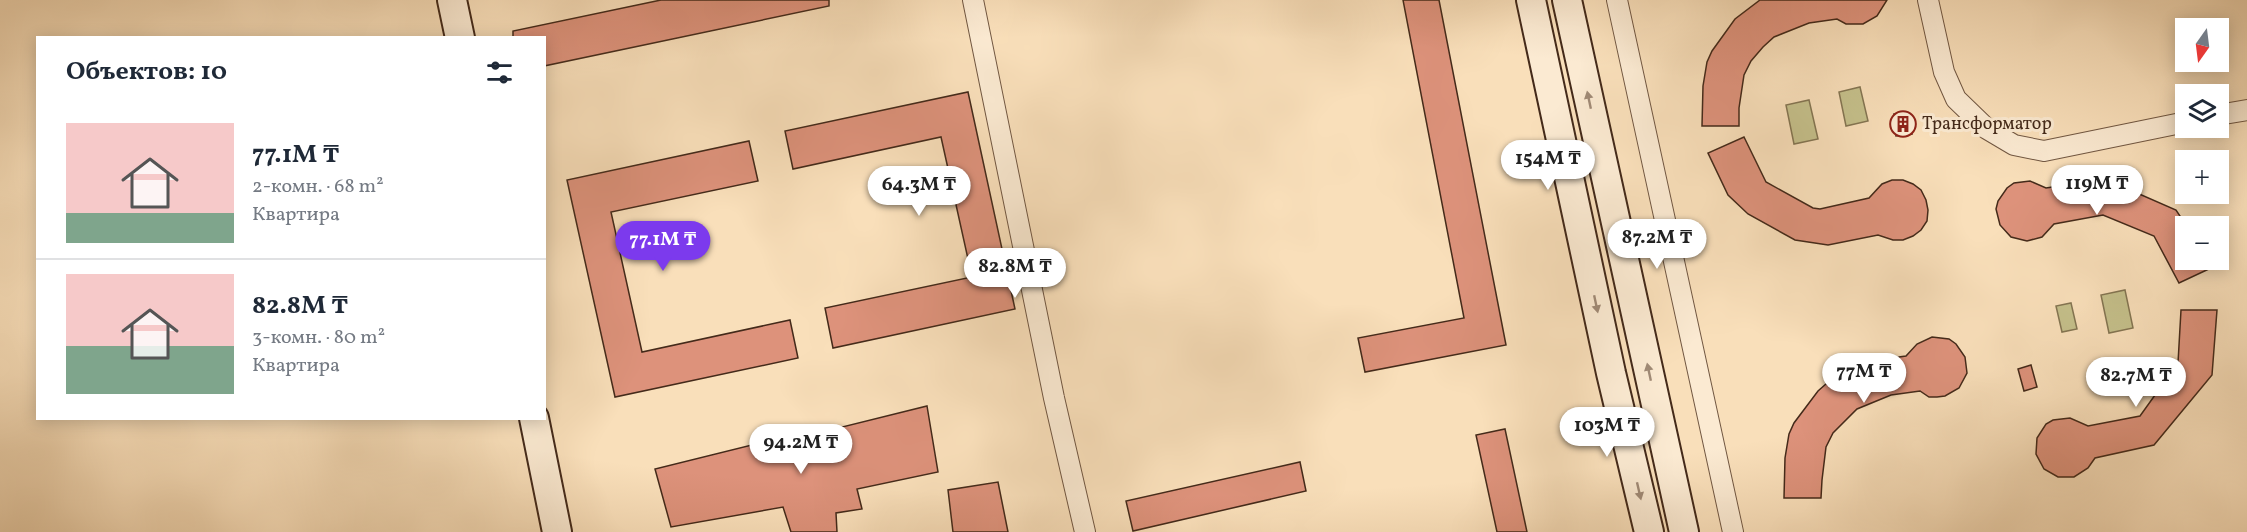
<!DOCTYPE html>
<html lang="ru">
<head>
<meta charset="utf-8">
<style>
  :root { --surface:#fff; --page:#f6f6f7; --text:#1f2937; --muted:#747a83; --line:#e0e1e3; --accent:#7c3aed }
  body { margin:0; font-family:Vollkorn,serif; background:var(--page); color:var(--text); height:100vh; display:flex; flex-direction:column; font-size:22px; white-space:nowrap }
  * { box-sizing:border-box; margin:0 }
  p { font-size:20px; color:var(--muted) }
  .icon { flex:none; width:33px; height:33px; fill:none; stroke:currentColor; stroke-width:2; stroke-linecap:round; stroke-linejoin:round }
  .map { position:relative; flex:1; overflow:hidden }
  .details { position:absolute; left:36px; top:36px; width:510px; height:384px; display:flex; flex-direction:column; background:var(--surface); border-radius:0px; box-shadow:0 3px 15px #0003 }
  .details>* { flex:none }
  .needle { width:39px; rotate:194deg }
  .fabs { position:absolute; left:2175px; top:18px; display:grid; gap:12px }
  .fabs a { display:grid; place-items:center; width:54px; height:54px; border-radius:0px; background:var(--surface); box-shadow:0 3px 15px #0003; font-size:30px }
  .price { position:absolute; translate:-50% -51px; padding:0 14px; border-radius:21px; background:#fff; color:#222; font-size:20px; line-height:39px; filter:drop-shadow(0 2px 3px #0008) }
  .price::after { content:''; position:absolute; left:50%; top:36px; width:18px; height:14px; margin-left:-9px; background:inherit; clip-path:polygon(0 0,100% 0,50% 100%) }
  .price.current { background:var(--accent); color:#fff }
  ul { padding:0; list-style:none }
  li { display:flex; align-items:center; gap:18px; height:150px; padding:0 30px }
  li+li { border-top:2px solid var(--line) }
  li span { display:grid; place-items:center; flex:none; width:168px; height:120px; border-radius:0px; color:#555 }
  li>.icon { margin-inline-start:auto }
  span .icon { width:72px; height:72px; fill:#fffc; stroke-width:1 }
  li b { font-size:26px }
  h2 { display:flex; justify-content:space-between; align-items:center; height:72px; padding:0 30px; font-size:26px }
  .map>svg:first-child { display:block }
  .green { fill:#c5c08b; stroke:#847552; stroke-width:1.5 }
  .building { fill:#dd927b; stroke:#442a1a; stroke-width:1.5 }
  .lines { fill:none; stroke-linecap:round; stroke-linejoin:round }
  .street-casing { stroke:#715742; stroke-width:22 }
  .secondary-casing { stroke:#442a1a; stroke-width:32 }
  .street { stroke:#fbead2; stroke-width:20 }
  .secondary { stroke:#fbead2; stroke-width:28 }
  .oneway { fill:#a08a76 }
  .labels { text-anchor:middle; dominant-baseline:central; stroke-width:6; stroke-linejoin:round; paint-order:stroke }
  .poi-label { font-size:18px; fill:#442a1a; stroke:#fbead2; text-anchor:start }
</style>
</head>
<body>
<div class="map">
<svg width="2247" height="532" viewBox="0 0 2247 532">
  <rect width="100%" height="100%" fill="#f9dfba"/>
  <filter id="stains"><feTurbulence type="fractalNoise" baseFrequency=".00333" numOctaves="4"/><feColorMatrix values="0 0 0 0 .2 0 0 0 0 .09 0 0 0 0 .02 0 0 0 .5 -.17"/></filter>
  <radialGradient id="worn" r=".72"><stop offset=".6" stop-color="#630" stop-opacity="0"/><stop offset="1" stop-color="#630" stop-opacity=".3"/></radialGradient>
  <g class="green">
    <polygon points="1860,87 1868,121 1846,126 1839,92"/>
    <polygon points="1809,100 1818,139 1794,144 1786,105"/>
    <polygon points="2125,290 2133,328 2109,333 2101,295"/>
    <polygon points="2071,303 2077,329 2062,332 2056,306"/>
  </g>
  <g class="building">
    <polygon points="661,0 829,0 829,6 544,66 544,38 513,38 513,31"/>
    <polygon points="1403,0 1439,0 1506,345 1365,372 1358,338 1464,318"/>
    <polygon points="1760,0 1887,0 1877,16 1863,24 1846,24 1837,19 1809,23 1774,37 1763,47 1751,61 1744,75 1739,108 1739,126 1702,126 1703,86 1707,62 1712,51 1735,19"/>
    <polygon points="968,92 1015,309 833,348 825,308 972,277 941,137 793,169 785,131"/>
    <polygon points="1909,113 1912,134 1896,136 1894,114"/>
    <polygon points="1744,137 1766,182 1813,208 1820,209 1869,198 1882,184 1892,180 1903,180 1913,184 1921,190 1926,200 1928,210 1927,221 1921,230 1913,236 1903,240 1893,240 1878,235 1828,245 1795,240 1748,214 1728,195 1708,153"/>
    <polygon points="749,141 758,181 611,212 642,352 790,320 798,358 615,397 567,180"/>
    <polygon points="2105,179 2176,210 2186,225 2186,260 2228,260 2179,283 2154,236 2103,215 2054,224 2042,237 2027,241 2011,237 2000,225 1996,209 1998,201 2007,188 2014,183 2030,181 2046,188"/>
    <polygon points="2181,310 2217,310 2212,375 2154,445 2095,458 2088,468 2074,477 2058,477 2044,469 2036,454 2037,438 2046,424 2053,420 2070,418 2088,426 2140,416 2178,363"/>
    <polygon points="1932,337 1949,339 1956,344 1965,357 1967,373 1959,388 1945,396 1937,397 1929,397 1920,391 1891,395 1857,409 1833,433 1826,447 1822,480 1821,498 1784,498 1785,458 1789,434 1794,423 1818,391 1835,376 1854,366 1884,359 1906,356 1917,344"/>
    <polygon points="2031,365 2037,387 2024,391 2018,369"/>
    <polygon points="927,406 938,472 857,489 862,509 836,513 837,532 791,532 783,507 671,527 655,469 764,442 776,454 839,442 842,427"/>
    <polygon points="1505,429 1527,532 1497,532 1476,435"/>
    <polygon points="1300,462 1306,491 1133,531 1126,501"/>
    <polygon points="998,482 1008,532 953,532 948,490"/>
  </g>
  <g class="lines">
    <g class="street-casing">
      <g id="street">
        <polyline points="973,0 1054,398 1085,532"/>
        <polyline points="1617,0 1733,532"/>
        <polyline points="1928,0 1944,72 1956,99 1987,129 2014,145 2044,151 2186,122"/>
        <polyline points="2218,115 2247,110"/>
      </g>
    </g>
    <g class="secondary-casing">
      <g id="secondary">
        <polyline points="452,0 460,38"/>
        <polyline points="1531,0 1611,373 1649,532"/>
        <polyline points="1567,0 1684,532"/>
        <polyline points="534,418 557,532"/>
      </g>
    </g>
    <use href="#street" class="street"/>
    <use href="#secondary" class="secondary"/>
  </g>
  <defs><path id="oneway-solid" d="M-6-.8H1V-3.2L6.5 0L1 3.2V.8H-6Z" transform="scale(1.5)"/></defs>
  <g class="oneway">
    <use href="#oneway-solid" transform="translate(1589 100) rotate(-102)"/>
    <use href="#oneway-solid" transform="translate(1596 304) rotate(78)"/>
    <use href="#oneway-solid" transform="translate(1649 372) rotate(-102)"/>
    <use href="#oneway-solid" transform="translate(1639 491) rotate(77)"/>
  </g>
  <defs>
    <g id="building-ring" transform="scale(1.35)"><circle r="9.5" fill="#fbead2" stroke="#8f2418" stroke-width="1.5"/><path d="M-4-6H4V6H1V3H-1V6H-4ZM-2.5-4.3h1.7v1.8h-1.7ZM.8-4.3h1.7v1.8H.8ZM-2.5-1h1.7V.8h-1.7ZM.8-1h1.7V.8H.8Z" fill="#8f2418"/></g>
  </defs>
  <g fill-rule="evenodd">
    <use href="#building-ring" x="1903" y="124"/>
  </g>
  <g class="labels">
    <g class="poi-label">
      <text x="1922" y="124">Трансформатор</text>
    </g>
  </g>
  <rect width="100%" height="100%" filter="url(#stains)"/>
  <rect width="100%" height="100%" fill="url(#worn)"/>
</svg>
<div class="fabs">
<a><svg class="needle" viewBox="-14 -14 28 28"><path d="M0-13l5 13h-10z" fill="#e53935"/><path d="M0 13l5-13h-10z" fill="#747a83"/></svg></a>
<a><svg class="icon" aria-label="layers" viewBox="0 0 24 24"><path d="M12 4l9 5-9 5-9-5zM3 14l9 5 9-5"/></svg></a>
<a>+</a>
<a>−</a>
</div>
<b class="price" style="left:1548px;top:191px">154M ₸</b>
<b class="price" style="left:2097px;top:216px">119M ₸</b>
<b class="price" style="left:919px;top:217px">64.3M ₸</b>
<b class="price" style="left:1657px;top:270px">87.2M ₸</b>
<b class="price current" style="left:663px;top:272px">77.1M ₸</b>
<b class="price" style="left:1015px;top:299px">82.8M ₸</b>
<b class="price" style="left:1864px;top:404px">77M ₸</b>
<b class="price" style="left:2136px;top:408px">82.7M ₸</b>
<b class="price" style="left:1607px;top:458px">103M ₸</b>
<b class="price" style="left:801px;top:475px">94.2M ₸</b>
<section class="details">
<h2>Объектов: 10<svg class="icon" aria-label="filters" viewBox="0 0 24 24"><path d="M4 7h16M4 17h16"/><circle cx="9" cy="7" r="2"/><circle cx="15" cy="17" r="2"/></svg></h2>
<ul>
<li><span style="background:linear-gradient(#f6c9c9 75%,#7fa58c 0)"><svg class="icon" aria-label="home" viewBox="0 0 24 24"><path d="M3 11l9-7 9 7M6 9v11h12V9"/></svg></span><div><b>77.1M ₸</b><p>2-комн. · 68 m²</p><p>Квартира</p></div></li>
<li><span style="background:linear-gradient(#f6c9c9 60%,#7fa58c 0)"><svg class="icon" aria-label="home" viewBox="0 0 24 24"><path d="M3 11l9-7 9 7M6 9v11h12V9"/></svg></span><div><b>82.8M ₸</b><p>3-комн. · 80 m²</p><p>Квартира</p></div></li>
</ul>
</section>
</div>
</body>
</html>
